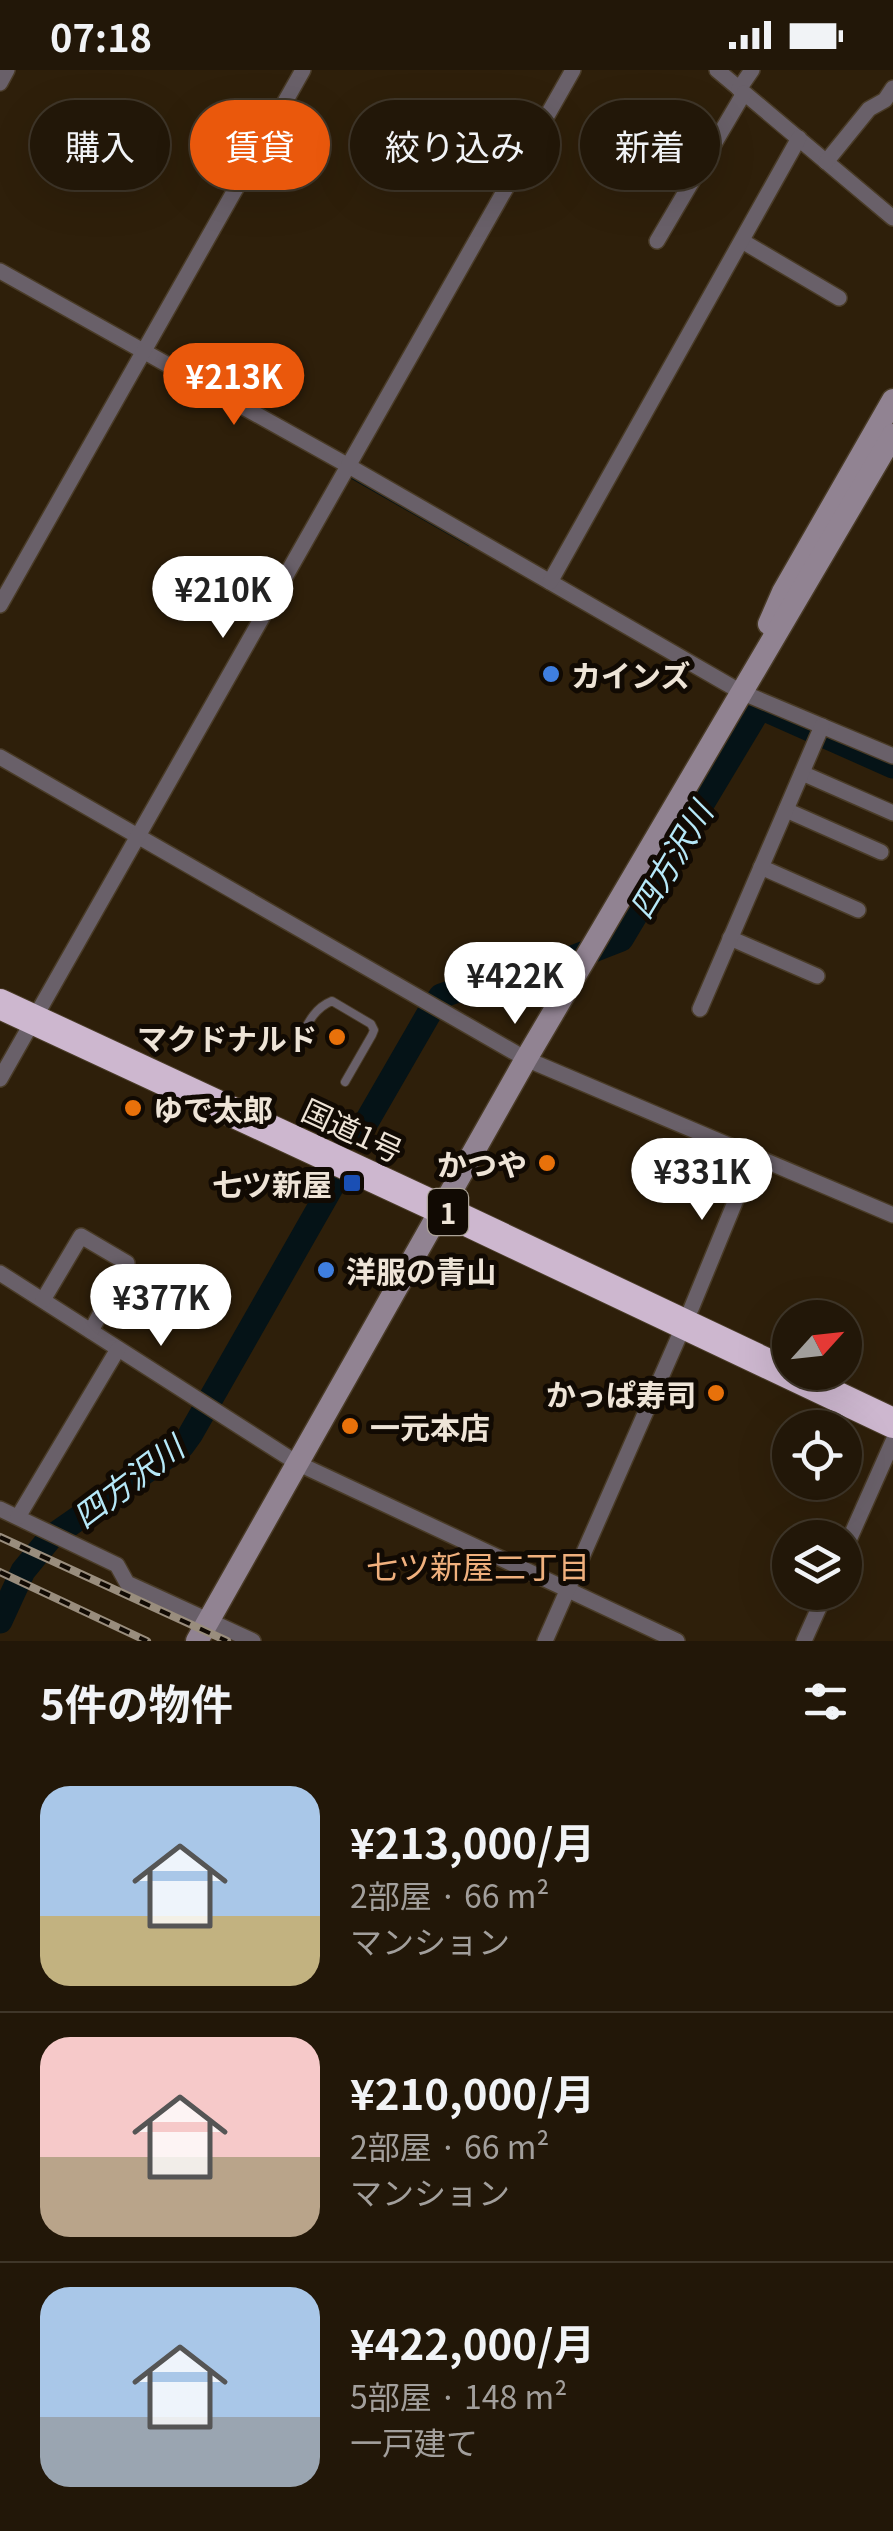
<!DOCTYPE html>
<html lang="ja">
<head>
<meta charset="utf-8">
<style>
  :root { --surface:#221708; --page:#2e2416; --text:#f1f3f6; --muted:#a29f9c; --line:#3f3629; --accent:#ea580c }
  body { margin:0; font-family:Georgia,"Noto Sans JP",serif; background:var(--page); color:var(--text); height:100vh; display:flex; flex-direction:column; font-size:38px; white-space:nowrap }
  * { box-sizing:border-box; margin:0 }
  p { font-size:32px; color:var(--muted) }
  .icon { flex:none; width:55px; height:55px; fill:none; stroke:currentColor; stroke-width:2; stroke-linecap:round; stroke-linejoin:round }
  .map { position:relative; height:1571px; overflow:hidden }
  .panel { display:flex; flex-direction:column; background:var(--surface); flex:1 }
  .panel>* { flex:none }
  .top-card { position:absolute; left:30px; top:30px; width:835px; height:90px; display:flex; gap:20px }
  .needle { width:65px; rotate:63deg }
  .tools { position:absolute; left:772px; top:1230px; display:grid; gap:20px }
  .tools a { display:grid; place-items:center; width:90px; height:90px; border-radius:50%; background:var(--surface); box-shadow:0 10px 40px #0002,0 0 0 2px var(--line); font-size:50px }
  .price { position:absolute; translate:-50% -85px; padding:0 22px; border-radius:35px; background:#fff; color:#222; font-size:32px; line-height:65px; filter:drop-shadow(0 2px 5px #0008) }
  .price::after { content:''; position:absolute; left:50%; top:60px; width:30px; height:22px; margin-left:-15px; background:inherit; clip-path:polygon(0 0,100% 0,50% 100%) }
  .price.active { background:var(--accent); color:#fff }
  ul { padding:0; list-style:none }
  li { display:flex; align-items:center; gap:30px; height:250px; padding:0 40px }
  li+li { border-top:2px solid var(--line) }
  li span { display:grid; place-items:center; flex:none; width:280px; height:200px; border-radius:30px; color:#555 }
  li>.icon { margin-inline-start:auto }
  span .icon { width:120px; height:120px; fill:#fffc; stroke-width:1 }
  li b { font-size:42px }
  h2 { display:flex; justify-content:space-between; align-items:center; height:120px; padding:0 40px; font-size:42px }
  .pill { padding:0 35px; border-radius:45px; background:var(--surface); box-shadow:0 10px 40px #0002,0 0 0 2px var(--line); font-size:35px; line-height:90px }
  .pill.active { background:var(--accent); color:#fff }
  .status { display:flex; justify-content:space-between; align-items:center; height:70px; padding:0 50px; background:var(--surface); direction:ltr }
  .status svg { height:28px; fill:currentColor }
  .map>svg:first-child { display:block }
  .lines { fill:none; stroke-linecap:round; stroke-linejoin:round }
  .stream { stroke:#051317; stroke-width:4 }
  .river { stroke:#051317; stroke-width:25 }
  .lane-casing { stroke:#493b27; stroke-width:10 }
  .street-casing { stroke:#493b27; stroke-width:18 }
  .secondary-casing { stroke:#493b27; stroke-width:25 }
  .highway-casing { stroke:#493b27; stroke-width:32 }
  .lane { stroke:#696069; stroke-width:8 }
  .street { stroke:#696069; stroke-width:15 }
  .secondary { stroke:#918392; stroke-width:22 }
  .highway { stroke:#cdb7cf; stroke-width:30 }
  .rail-casing { stroke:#998d7d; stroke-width:8 }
  .rail { stroke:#110a03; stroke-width:4; stroke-dasharray:11; stroke-linecap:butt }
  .shop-dot { fill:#3f7fe0; stroke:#110a03; stroke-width:4 }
  .food-dot { fill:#e8710a; stroke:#110a03; stroke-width:4 }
  .transit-dot { fill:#1a4fb4; stroke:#110a03; stroke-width:4 }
  .labels { text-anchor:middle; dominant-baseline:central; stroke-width:10; stroke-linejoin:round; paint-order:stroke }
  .shield { fill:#110a03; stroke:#aca397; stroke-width:2.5 }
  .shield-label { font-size:28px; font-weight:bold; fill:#eee4d7 }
  .poi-label { font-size:30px; font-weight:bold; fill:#eee4d7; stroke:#110a03; text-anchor:start }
  .street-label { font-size:30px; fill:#eee4d7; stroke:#110a03 }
  .water-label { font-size:32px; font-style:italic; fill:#b6e8f8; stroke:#110a03 }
  .neighbourhood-label { font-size:32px; fill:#f0b07d; stroke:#110a03 }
</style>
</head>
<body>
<div class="status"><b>07:18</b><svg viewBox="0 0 49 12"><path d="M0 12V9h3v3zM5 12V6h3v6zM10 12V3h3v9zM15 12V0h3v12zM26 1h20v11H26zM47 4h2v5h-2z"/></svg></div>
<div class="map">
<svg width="893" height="1571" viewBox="0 0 893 1571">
  <rect width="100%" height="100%" fill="#2e1f0a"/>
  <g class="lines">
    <polyline class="stream" points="352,407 469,474"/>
    <g class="river">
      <polyline points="360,1063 431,940 441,926 475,914 547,898 621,869 760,637 893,696"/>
      <polyline points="0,1551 23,1501 50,1468 182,1376 190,1365 337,1107"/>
    </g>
    <g class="lane-casing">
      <path id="lane" d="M296,976C306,958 312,939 332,931L371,954L374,960L372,965L345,1012"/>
    </g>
    <g class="street-casing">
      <g id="street">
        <polyline points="717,0 893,148"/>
        <polyline points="0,13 7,0"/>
        <polyline points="739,19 752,0"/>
        <polyline points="826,92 869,39 885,30 893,18"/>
        <polyline points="657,171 744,23"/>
        <polyline points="742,171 839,228"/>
        <polyline points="0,201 347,395 741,622 893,686"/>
        <polyline points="550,512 799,68"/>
        <polyline points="0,535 303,0"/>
        <polyline points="0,687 526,989 893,1145"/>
        <polyline points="802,703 893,743"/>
        <polyline points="786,740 881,782"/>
        <polyline points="761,797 858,840"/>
        <polyline points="730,868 817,906"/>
        <polyline points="700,939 822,656"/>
        <polyline points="0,1009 573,0"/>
        <polyline points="0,1203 297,1393 677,1571"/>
        <polyline points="43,1230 81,1166 127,1193 91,1261"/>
        <polyline points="691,1239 754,1086"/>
        <polyline points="0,1439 117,1495 127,1513 253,1571"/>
        <polyline points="18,1447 118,1279"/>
        <polyline points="845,1479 893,1371"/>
        <polyline points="545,1571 684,1255"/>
        <polyline points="804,1571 826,1522"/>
      </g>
    </g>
    <g class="secondary-casing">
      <g id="secondary">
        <polyline points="769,554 783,522 893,330"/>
        <polyline points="197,1571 526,989 893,365"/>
      </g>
    </g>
    <g class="highway-casing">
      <polyline id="highway" points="0,934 441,1139 893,1353"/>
    </g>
    <use href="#lane" class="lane"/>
    <use href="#street" class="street"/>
    <use href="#secondary" class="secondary"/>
    <use href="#highway" class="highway"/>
    <g class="rail-casing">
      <g id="rail">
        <polyline points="0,1467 227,1571"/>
        <polyline points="0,1502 147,1571"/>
      </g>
    </g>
    <use href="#rail" class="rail"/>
  </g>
  <g class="shop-dot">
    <circle cx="551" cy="604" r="10"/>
    <circle cx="326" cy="1200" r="10"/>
  </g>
  <g class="food-dot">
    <circle cx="337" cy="967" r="10"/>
    <circle cx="133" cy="1038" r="10"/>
    <circle cx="547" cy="1093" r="10"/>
    <circle cx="716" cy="1323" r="10"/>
    <circle cx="350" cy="1356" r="10"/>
  </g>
  <rect class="transit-dot" x="342" y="1103" width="20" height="20" rx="5"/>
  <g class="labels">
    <rect class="shield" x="428" y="1119" width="40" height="46" rx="8"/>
    <g class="shield-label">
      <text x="448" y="1142">1</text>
    </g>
    <g class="poi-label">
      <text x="571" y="604">カインズ</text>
      <text x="317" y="967" text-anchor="end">マクドナルド</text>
      <text x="153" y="1038">ゆで太郎</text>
      <text x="527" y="1093" text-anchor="end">かつや</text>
      <text x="332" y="1113" text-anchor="end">七ツ新屋</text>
      <text x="346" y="1200">洋服の青山</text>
      <text x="696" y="1323" text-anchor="end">かっぱ寿司</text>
      <text x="370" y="1356">一元本店</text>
    </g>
    <g class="street-label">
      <text transform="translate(353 1059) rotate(25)">国道1号</text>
    </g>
    <g class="water-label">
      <text transform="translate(669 789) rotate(-59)">四方沢川</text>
      <text transform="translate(127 1410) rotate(-37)">四方沢川</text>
    </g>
    <g class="neighbourhood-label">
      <text x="478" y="1495">七ツ新屋二丁目</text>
    </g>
  </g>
</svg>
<div class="tools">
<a><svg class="needle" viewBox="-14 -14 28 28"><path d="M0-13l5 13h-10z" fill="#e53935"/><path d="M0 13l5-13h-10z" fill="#a29f9c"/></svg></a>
<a><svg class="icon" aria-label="locate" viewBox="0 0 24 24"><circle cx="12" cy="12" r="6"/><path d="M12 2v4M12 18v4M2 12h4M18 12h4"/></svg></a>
<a><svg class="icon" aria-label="layers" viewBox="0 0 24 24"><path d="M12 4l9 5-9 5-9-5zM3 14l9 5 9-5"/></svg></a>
</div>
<b class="price active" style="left:234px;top:358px">¥213K</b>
<b class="price" style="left:223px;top:571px">¥210K</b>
<b class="price" style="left:515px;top:957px">¥422K</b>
<b class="price" style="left:702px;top:1153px">¥331K</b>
<b class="price" style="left:161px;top:1279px">¥377K</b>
<div class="top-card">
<a class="pill">購入</a>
<a class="pill active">賃貸</a>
<a class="pill">絞り込み</a>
<a class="pill">新着</a>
</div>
</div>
<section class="panel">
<h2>5件の物件<svg class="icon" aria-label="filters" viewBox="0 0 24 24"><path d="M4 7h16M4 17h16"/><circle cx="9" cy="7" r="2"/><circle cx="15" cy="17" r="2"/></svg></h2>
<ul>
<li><span style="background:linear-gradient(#a9c7e8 65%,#c2b280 0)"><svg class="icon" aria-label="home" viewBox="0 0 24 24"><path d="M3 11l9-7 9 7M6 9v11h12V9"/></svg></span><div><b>¥213,000/月</b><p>2部屋 · 66 m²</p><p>マンション</p></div></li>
<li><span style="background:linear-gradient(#f6c9c9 60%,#b9a48a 0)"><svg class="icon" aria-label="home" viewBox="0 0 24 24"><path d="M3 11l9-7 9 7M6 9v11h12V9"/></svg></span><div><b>¥210,000/月</b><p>2部屋 · 66 m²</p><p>マンション</p></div></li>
<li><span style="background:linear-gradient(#a9c7e8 65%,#9aa5b1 0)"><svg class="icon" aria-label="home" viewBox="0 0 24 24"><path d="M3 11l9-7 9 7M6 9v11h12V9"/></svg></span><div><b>¥422,000/月</b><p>5部屋 · 148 m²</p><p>一戸建て</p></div></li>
</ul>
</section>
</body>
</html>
